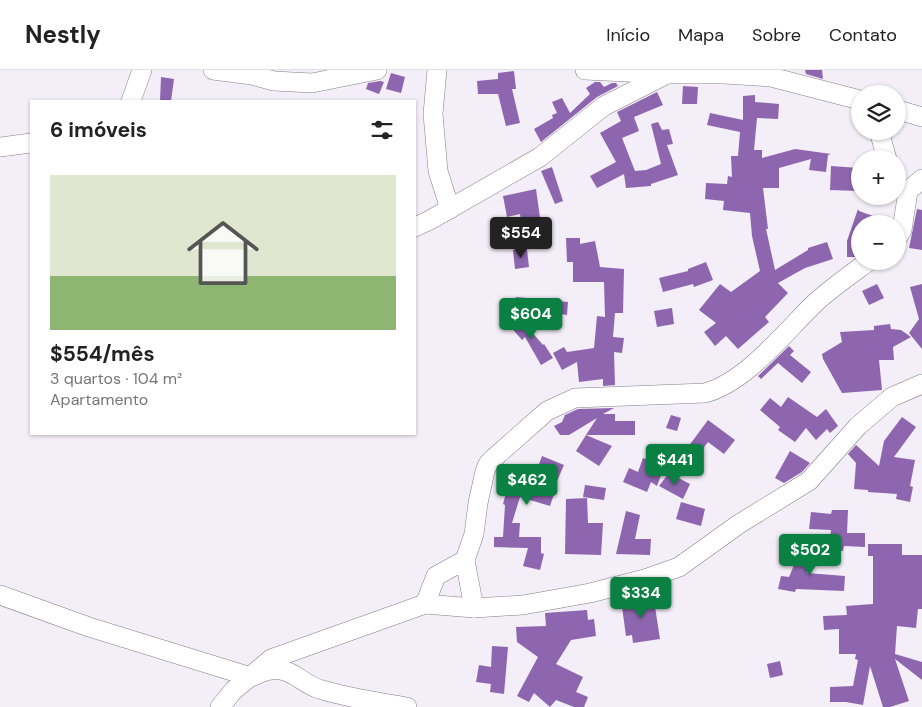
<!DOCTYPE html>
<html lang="pt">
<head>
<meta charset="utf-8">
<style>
  :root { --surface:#fff; --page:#f6f6f6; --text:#222; --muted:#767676; --line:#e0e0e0; --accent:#0b8043 }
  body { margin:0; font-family:"DM Sans",sans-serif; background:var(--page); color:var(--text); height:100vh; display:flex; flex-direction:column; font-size:19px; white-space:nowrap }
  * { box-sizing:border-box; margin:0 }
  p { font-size:16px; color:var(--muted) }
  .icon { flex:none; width:28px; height:28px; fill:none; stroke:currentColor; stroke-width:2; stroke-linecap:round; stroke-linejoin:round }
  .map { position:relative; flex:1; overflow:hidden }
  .panel { position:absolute; left:30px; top:30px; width:386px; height:335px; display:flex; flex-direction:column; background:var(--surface); border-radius:0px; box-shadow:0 1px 4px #0004 }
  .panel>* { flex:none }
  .buttons { position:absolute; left:851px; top:15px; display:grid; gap:10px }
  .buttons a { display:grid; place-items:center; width:55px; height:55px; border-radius:50%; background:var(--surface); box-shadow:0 1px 4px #0004; font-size:25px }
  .price { position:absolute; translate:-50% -42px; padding:0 11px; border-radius:5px; background:var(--accent); color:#fff; font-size:16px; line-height:32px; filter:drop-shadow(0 1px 2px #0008) }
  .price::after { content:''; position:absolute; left:50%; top:30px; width:15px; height:11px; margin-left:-8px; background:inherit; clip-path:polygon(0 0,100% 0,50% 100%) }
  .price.on { background:#222; color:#fff }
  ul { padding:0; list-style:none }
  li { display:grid; align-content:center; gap:10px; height:265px; padding:0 20px }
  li+li { border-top:1px solid var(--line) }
  li span { display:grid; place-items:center; height:155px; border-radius:0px; color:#555 }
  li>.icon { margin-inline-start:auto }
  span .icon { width:90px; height:90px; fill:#fffc; stroke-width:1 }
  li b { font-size:21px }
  h2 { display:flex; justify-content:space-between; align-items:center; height:60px; padding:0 20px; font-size:21px }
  header { display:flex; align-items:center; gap:30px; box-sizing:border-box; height:70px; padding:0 25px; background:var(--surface); border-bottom:1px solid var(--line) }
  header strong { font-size:24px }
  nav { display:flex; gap:28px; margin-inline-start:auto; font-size:18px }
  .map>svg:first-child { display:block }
  .building { fill:#8e66af }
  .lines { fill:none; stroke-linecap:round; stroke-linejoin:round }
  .minor-casing { stroke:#837f87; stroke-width:20 }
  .minor { stroke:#fff; stroke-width:19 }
</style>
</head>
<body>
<header>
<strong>Nestly</strong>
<nav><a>Início</a><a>Mapa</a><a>Sobre</a><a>Contato</a></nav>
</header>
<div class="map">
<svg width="922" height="637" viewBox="0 0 922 637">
  <rect width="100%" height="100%" fill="#f3eef7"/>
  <g class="building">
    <polygon points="805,0 822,0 823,9 806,4"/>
    <polygon points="514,1 516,19 512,19 520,53 506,56 498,24 478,24 477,11 498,9 498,3"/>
    <polygon points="391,3 405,7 401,23 386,19"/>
    <polygon points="161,7 174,9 171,31 160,31"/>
    <polygon points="380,11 384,12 379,24 366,19 368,13"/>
    <polygon points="595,12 600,12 604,17 612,13 616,13 618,16 597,27 541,72 534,59 553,48 552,45 557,43 552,32 562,28 570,43 590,24 586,18"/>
    <polygon points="683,16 698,17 697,34 682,34"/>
    <polygon points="657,22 663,35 634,47 639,61 622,68 635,101 646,100 661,94 651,54 658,52 662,60 669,59 673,74 667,75 678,105 651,114 651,116 626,118 624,104 597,118 590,106 616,92 600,63 621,51 617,42"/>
    <polygon points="755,25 755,32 779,34 778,49 757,48 754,80 762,80 762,88 795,79 831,84 828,85 826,102 809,100 811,89 779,98 779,118 763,118 768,159 766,159 775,200 808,180 808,178 827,172 833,189 805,198 778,213 788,223 765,247 769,252 738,279 726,266 715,276 704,262 716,253 699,240 720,214 731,222 760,201 752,166 750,143 723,140 724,131 705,129 706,113 727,114 728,106 732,107 731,86 738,86 740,62 707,55 710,43 743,50 743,26"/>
    <polygon points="831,96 859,98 858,121 830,120"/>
    <polygon points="552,97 563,131 555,134 541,101"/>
    <polygon points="536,119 542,162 524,170 520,144 507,147 503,126"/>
    <polygon points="858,139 859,141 890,152 890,154 859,154 860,184 856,187 847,187 847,171"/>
    <polygon points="917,139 922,140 922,180 909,178"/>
    <polygon points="566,168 580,168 580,174 595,171 600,197 624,199 623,243 615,243 613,267 624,268 622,283 614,282 615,315 603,316 603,309 579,312 577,292 562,300 553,283 564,277 567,282 594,278 597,246 605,247 604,212 573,212 573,192 567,192"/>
    <polygon points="527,179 529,197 515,199 513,180"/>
    <polygon points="706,192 713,210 694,217 693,214 663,222 659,208 688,201 688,199"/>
    <polygon points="877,214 884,228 869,235 862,221"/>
    <polygon points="922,214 922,279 909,263 919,249 910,217"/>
    <polygon points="516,227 568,232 567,245 553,243 554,239 516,241"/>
    <polygon points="672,238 674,254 657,257 654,241"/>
    <polygon points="518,246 543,275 544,274 553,288 541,295 525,267 522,270 508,254"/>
    <polygon points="890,254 891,259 901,260 911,267 893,277 894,290 879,290 882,320 842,323 823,289 822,284 842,272 840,262 874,260 874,256"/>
    <polygon points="789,276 794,281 790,285 811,302 802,313 778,293 761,309 758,306"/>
    <polygon points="788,327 817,347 826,339 838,356 830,363 827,359 816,370 806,358 795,372 778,360 780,357 760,340 770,328 781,337"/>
    <polygon points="614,338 603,344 615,344 615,351 635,351 635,365 586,365 597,348 569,365 560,365 554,356 562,352 565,345 578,339"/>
    <polygon points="671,345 681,348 677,361 666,358"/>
    <polygon points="902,347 916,357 894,387 915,390 910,416 913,417 910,432 896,429 897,424 868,422 868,420 854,419 856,393 848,384 856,375 879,396 884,371"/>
    <polygon points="708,350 735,370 724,384 708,372 699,384 688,377"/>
    <polygon points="586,365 612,376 599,396 576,381"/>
    <polygon points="790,381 810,393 802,402 784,413 775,408"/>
    <polygon points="542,386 564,395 553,420 555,421 550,436 520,427 512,453 520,453 519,467 541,467 541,483 544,484 540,500 523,496 528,478 494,477 494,467 503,467 505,435 503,434 507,419 500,417 506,397 535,405"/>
    <polygon points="643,388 658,394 657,397 663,400 657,416 651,412 647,422 623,412 629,398 638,402"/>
    <polygon points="669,403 690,414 683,429 659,416"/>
    <polygon points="585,415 606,418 604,430 583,427"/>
    <polygon points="587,428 588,453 603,453 601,485 565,484 566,429"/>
    <polygon points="681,432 705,439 701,456 676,449"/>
    <polygon points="832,440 848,440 847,463 865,463 865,477 844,476 843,481 829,480 831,460 809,459 811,442 831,444"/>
    <polygon points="626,441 640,445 635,469 651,469 650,485 616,484"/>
    <polygon points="868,474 902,474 902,485 922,485 922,539 918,539 916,558 897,556 895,584 922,592 922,610 895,589 909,631 890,637 883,637 870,596 863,635 846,632 830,632 830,617 853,616 858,590 855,589 856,584 839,584 839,559 824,560 823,546 847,545 846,536 873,534 873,486 868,486"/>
    <polygon points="802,476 814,481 814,485 807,503 845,506 844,521 796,519 795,522 778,519 781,506 789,507"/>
    <polygon points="653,524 660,569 633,573 632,565 626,566 622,537 628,536 626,528"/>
    <polygon points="587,540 588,550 594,549 596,566 571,570 556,594 583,607 576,622 588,627 584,637 574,637 556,630 550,637 534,623 529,632 517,626 538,587 517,572 516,557 546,556 545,543"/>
    <polygon points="492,576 508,577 504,624 490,622 491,614 476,612 479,595 491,597"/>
    <polygon points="780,591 783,605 770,608 767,594"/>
  </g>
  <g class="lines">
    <g class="minor-casing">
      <g id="minor">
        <polyline points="213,0 252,5 274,11 312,13 377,0"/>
        <polyline points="437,0 433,44 438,101 450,139"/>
        <polyline points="585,0 667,4 724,4 771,7 860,30"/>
        <polyline points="131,31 142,0"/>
        <polyline points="898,40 922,47"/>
        <polyline points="879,61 887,89"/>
        <polyline points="0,77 31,73"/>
        <polyline points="415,157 430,150 540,87 604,36 667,4"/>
        <polyline points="898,167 902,160 908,121 922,109"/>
        <path d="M0,525L89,557L251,607C261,603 270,598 281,600C295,602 305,615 319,619C348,628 378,632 407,637"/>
        <polyline points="425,534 436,506 465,490"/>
        <path d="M474,538L465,490L474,464L478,433L485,401L488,394L495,387L547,341L575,328L705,323C746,312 784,263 814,234C831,218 850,205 869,191"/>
        <polyline points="220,637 233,621 271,589 425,534 474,538 523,535 590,523 645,509 679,497 739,454 809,411 858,356 892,327 922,314"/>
      </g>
    </g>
    <use href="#minor" class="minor"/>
  </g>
</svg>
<div class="buttons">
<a><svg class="icon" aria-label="layers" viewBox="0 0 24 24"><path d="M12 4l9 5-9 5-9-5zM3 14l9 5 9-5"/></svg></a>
<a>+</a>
<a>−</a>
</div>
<b class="price on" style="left:521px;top:189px">$554</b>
<b class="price" style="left:531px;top:270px">$604</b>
<b class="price" style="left:675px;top:416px">$441</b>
<b class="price" style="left:527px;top:436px">$462</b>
<b class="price" style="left:810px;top:506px">$502</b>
<b class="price" style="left:641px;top:549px">$334</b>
<section class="panel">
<h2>6 imóveis<svg class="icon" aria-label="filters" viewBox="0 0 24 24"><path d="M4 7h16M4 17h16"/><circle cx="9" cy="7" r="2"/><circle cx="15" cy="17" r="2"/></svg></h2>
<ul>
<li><span style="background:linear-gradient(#dfe7d0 65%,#8fb573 0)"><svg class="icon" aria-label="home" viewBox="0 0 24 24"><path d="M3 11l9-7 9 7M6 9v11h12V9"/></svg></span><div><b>$554/mês</b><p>3 quartos · 104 m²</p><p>Apartamento</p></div></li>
</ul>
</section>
</div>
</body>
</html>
